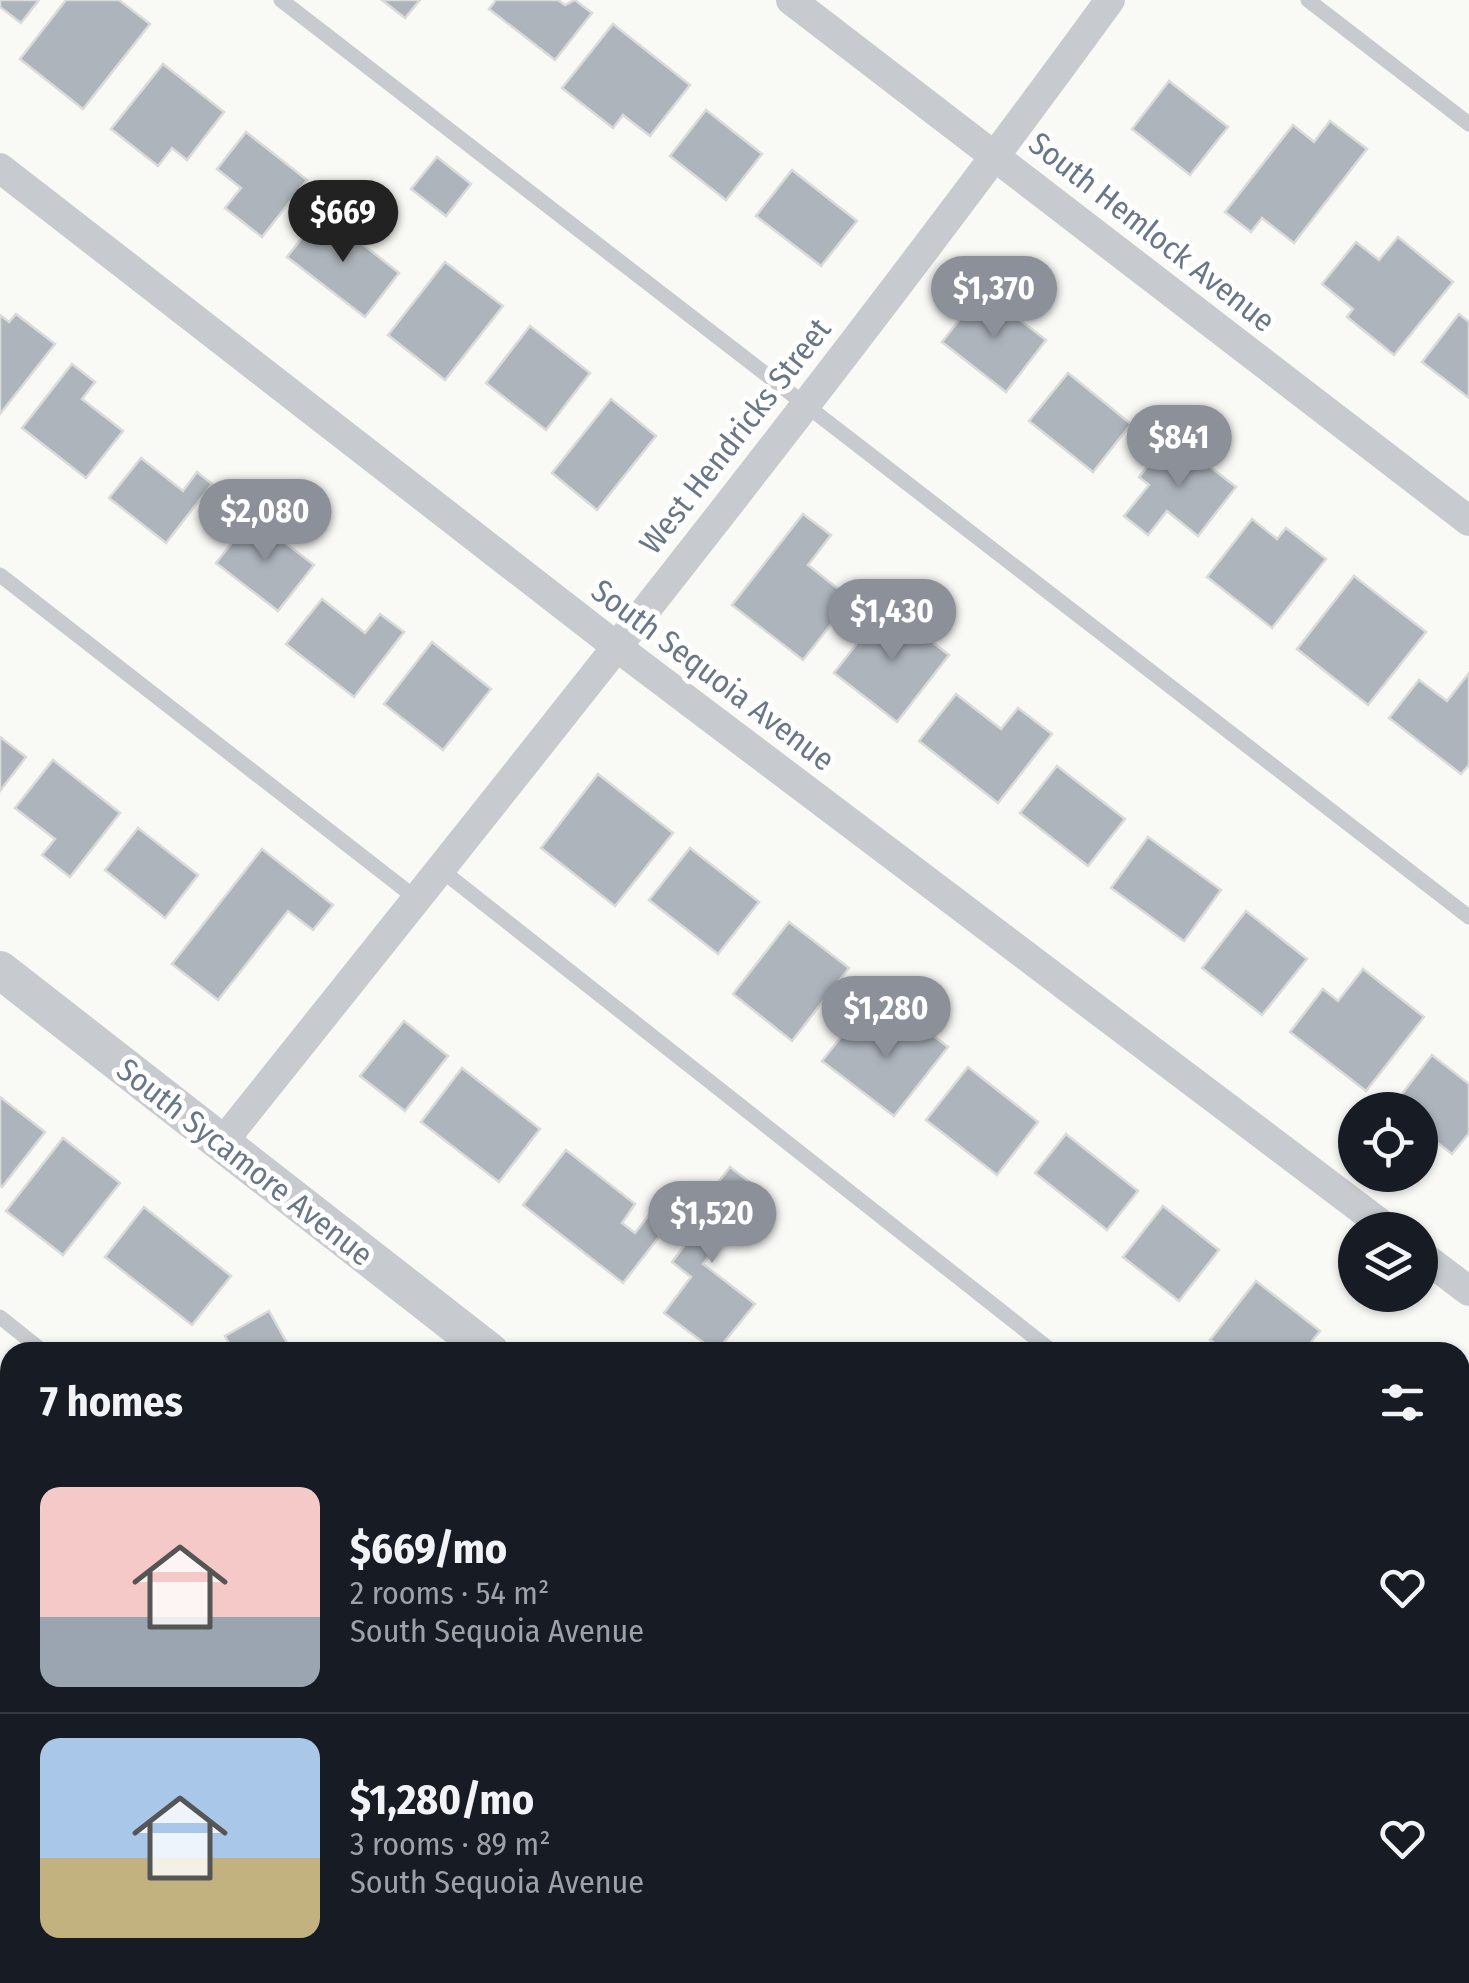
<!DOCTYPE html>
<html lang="en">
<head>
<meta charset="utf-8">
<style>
  :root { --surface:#171b24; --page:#242831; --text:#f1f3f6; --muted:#9ea1a6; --line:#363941; --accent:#8c9099 }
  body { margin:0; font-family:"Fira Sans Condensed",sans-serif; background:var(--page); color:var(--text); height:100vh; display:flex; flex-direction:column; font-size:38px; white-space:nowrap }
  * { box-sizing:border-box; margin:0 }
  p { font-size:32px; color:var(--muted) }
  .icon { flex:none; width:55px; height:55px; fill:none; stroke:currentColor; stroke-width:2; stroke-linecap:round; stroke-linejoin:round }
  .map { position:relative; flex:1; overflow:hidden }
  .sheet { position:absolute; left:0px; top:1342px; width:1470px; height:642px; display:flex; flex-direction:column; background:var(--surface); border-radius:30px 30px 0 0; box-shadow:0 2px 8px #0004 }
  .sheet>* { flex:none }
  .buttons { position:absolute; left:1338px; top:1092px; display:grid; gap:20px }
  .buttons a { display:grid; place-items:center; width:100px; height:100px; border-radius:50%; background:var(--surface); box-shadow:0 2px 8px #0004; font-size:50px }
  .price { position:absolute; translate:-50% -85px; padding:0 22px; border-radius:35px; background:var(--accent); color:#fff; font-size:32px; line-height:65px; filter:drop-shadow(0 2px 5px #0008) }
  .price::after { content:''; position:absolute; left:50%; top:60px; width:30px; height:22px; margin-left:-15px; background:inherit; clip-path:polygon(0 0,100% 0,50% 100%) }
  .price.active { background:#222; color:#fff }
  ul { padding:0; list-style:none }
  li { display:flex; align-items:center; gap:30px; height:250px; padding:0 40px }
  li+li { border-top:2px solid var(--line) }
  li span { display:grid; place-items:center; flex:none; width:280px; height:200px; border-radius:20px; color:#555 }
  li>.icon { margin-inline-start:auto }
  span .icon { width:120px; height:120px; fill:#fffc; stroke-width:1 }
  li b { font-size:42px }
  h2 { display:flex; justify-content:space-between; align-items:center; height:120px; padding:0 40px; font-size:42px }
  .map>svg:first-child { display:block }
  .building { fill:#adb4bb; stroke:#dadbd9; stroke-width:2.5 }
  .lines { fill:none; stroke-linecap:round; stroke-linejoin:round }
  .service { stroke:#c7cace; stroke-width:15 }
  .minor { stroke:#c7cace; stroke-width:30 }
  .tertiary { stroke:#c7cace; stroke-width:38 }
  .labels { text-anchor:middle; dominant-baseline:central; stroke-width:10; stroke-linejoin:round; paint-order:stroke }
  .street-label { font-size:32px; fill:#687687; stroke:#fff }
</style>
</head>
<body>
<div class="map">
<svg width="1469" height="1983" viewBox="0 0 1469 1983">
  <rect width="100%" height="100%" fill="#f9f9f6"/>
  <g class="building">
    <polygon points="0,0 39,0 21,23 0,7"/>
    <polygon points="66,0 119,0 150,24 83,109 20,59"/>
    <polygon points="382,0 420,0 405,18"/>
    <polygon points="496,0 558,0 565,5 575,0 592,13 555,60 489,9"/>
    <polygon points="613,24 690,85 650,136 623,115 613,128 562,88"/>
    <polygon points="163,64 224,112 187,160 172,148 158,166 111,129"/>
    <polygon points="1169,81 1228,127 1190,175 1132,129"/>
    <polygon points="706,110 762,154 726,200 670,156"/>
    <polygon points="1330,121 1367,149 1294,243 1262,218 1251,232 1225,212 1293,125 1314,142"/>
    <polygon points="246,132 307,180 262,237 225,208 241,188 217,169"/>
    <polygon points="437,157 471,184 446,216 411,189"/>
    <polygon points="792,170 857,221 821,266 756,216"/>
    <polygon points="322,212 399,273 365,317 287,257"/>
    <polygon points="1398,237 1453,282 1394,355 1347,317 1353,309 1322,284 1356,242 1379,260"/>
    <polygon points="445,262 503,306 445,380 388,335"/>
    <polygon points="982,291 1046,340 1006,392 942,342"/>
    <polygon points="16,314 55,344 0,414 0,315 9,322"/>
    <polygon points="1459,314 1469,322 1469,398 1422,362"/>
    <polygon points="530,326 590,373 546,430 486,383"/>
    <polygon points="72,364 95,382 82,399 123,431 86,478 22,428"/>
    <polygon points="1068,373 1131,424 1093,472 1029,421"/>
    <polygon points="611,399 656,436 597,510 552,473"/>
    <polygon points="1171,436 1236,487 1198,536 1167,511 1148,535 1124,516 1149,485 1139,477"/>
    <polygon points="141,458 183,491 197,472 212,484 166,543 109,498"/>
    <polygon points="803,514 831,535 808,565 851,599 803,660 732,605"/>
    <polygon points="252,517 314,565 278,611 216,563"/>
    <polygon points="1252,519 1277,539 1286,528 1326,559 1272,628 1207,577"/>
    <polygon points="1354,576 1426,632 1368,705 1297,649"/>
    <polygon points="322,599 365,633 380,614 404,632 354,697 286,644"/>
    <polygon points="886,606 949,655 897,722 834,673"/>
    <polygon points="432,642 491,689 443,750 384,704"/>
    <polygon points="1469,673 1469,765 1461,774 1389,718 1419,680 1447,701"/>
    <polygon points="956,694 1001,729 1018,708 1052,734 998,803 919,741"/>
    <polygon points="0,737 26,757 0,791"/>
    <polygon points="53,760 120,813 70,877 42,855 55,839 15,808"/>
    <polygon points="1057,766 1125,819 1088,866 1020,813"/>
    <polygon points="598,774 673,833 615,906 541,848"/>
    <polygon points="138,828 198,875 165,918 105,870"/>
    <polygon points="1148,837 1221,890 1184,941 1111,888"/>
    <polygon points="690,848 759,902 718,954 649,900"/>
    <polygon points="262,849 333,905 313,930 288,911 218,1000 172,964"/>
    <polygon points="1246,911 1307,959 1262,1015 1202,968"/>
    <polygon points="789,922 849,968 792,1041 733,994"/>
    <polygon points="1363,969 1424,1017 1366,1091 1290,1032 1323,989 1338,1001"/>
    <polygon points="905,1014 948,1047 894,1116 822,1061 857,1017 885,1039"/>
    <polygon points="404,1021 448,1056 405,1111 360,1076"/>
    <polygon points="1432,1055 1469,1084 1469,1133 1452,1154 1420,1129 1420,1110 1392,1107"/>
    <polygon points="968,1067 1038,1122 997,1175 926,1120"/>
    <polygon points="462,1068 540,1129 499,1182 421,1122"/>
    <polygon points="0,1097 45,1132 2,1187 0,1185"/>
    <polygon points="1066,1134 1138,1191 1107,1230 1035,1173"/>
    <polygon points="63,1138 120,1183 63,1255 6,1211"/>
    <polygon points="566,1150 635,1204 622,1223 635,1233 652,1211 669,1224 623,1283 523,1205"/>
    <polygon points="730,1167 760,1190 703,1264 755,1304 716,1352 664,1313 691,1277 672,1262 690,1238 680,1232"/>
    <polygon points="1163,1206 1219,1250 1179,1301 1123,1257"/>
    <polygon points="144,1207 231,1276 192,1325 105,1257"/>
    <polygon points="1256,1281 1320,1331 1303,1352 1227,1352 1210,1340"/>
    <polygon points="269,1311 292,1352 234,1352 225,1336"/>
    <polygon points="0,1464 10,1472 10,1555 0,1547"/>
    <polygon points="1469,1915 1469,1946 1460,1939 1460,1927"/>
    <polygon points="619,1975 664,1975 645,1983 622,1983"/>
  </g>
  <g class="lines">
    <g class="service">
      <polyline points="281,0 1469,917"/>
      <polyline points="1308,0 1469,124"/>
      <polyline points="0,575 417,899"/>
      <polyline points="440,869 1053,1352"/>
      <polyline points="0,1317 44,1352"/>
      <polyline points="1460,1673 1469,1680"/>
      <polyline points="235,1975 236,1983"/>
      <polyline points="856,1975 867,1983"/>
    </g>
    <g class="minor">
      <polyline points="791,0 1469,521"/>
      <polyline points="0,168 617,647 1389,1230"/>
      <path d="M221,1144C522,767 826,390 1110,0"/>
      <polyline points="1420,1254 1469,1291"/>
      <polyline points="0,1974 10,1972"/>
      <polyline points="516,1975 519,1983"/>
    </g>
    <g class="tertiary">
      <polyline points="0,970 490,1352"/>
      <polyline points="1460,1461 1469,1450"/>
      <polyline points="1293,1975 1303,1983"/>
      <polyline points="1057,1983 1063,1975"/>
    </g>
  </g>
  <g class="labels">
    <g class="street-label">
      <text transform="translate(1152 232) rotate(38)">South Hemlock Avenue</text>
      <text transform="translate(735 436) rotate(-52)">West Hendricks Street</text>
      <text transform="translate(713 675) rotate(37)">South Sequoia Avenue</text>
      <text transform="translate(245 1162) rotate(38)">South Sycamore Avenue</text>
    </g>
  </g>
</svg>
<div class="buttons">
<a><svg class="icon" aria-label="locate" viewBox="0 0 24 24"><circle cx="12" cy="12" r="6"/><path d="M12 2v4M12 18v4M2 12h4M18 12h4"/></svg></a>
<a><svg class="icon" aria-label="layers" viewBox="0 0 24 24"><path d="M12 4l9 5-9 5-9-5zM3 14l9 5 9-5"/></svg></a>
</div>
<b class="price active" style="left:343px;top:265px">$669</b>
<b class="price" style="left:994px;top:341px">$1,370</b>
<b class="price" style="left:1179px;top:490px">$841</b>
<b class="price" style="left:265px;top:564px">$2,080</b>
<b class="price" style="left:892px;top:664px">$1,430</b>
<b class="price" style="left:886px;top:1061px">$1,280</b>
<b class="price" style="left:712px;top:1266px">$1,520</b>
<section class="sheet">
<h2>7 homes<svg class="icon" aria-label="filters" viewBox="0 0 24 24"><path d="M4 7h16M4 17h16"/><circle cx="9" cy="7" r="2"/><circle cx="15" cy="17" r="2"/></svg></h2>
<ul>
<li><span style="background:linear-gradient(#f6c9c9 65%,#9aa5b1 0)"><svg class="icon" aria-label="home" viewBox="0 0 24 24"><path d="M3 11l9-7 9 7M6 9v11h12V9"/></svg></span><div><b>$669/mo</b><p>2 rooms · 54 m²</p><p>South Sequoia Avenue</p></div><svg class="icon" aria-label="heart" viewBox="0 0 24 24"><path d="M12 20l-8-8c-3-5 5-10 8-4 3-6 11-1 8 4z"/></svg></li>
<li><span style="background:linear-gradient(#a9c7e8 60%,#c2b280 0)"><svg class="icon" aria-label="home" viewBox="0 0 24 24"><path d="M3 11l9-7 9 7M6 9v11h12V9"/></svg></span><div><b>$1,280/mo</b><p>3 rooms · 89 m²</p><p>South Sequoia Avenue</p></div><svg class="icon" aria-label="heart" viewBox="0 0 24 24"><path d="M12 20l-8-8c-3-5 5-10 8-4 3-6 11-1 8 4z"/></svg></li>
</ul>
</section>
</div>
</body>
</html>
